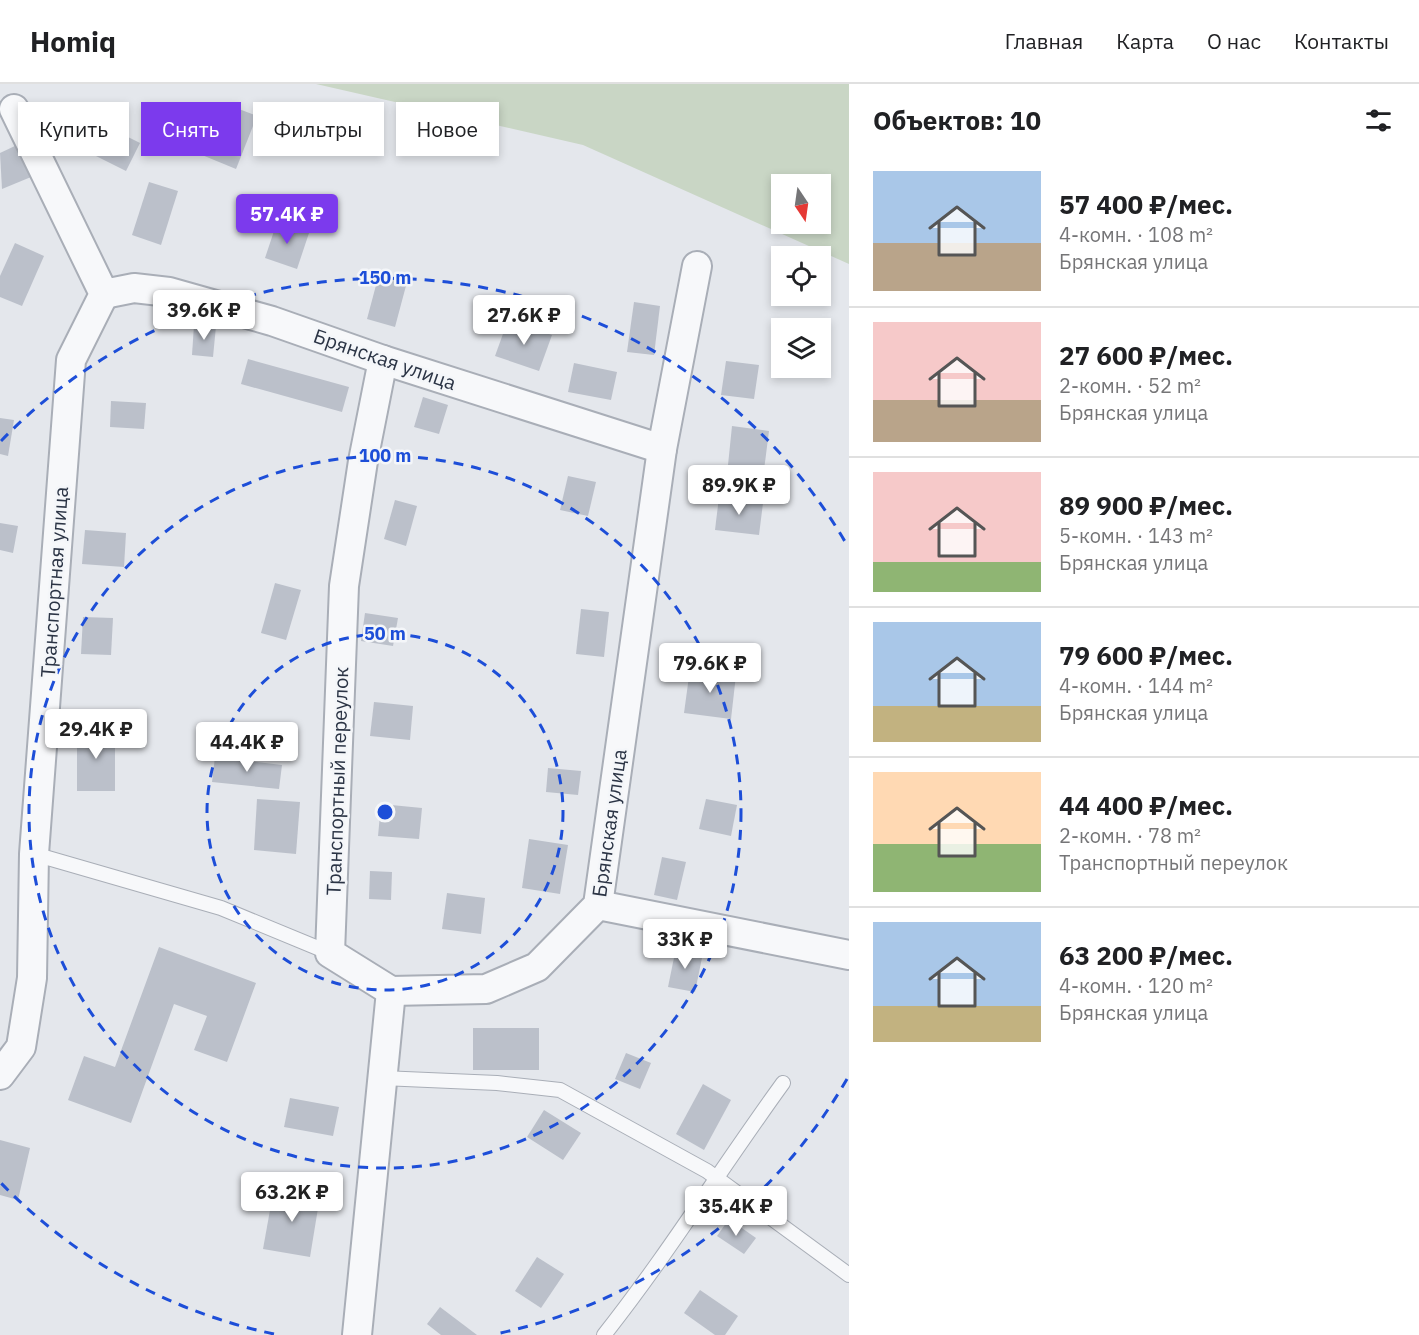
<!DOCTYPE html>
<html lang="ru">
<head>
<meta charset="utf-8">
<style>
  :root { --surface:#fff; --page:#f2f2f2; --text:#202124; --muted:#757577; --line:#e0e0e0; --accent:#7c3aed }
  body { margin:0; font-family:"IBM Plex Sans",sans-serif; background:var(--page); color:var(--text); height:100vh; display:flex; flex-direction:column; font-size:22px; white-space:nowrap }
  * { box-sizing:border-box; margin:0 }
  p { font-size:20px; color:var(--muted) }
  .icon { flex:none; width:33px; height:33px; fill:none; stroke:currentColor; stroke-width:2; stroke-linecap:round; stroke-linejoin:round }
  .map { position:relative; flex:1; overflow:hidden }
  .side { display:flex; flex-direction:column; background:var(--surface); width:570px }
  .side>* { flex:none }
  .top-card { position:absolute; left:18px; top:18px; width:570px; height:54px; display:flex; gap:12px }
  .needle { width:39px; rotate:167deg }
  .controls { position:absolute; left:771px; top:90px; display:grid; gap:12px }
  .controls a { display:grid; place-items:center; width:60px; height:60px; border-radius:0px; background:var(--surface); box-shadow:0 3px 9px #0003; font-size:30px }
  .price { position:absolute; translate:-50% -51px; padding:0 14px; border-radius:6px; background:#fff; color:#222; font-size:20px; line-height:39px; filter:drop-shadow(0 2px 3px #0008) }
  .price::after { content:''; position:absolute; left:50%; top:36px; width:18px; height:14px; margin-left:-9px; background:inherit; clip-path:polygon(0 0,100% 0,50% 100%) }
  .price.selected { background:var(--accent); color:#fff }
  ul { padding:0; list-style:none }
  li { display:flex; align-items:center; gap:18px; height:150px; padding:0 24px }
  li+li { border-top:2px solid var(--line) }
  li span { display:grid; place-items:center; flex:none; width:168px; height:120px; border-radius:0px; color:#555 }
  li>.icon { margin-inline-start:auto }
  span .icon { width:72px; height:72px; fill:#fffc; stroke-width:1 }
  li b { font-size:26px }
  h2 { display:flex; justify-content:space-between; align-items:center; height:72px; padding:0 24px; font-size:26px }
  .pill { padding:0 21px; border-radius:0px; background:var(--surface); box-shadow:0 3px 9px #0003; font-size:21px; line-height:54px }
  .pill.selected { background:var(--accent); color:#fff }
  header { display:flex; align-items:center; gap:36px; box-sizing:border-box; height:84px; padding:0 30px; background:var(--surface); border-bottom:2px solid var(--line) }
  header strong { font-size:28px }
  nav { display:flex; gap:33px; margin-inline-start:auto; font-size:21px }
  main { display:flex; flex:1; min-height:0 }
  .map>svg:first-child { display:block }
  .green { fill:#c9d6c5; fill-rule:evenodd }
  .building { fill:#bbc0ca }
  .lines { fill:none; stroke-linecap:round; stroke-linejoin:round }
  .service-casing { stroke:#a9aeb7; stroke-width:16 }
  .minor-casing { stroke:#a9aeb7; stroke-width:32 }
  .service { stroke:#f7f8fa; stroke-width:14 }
  .minor { stroke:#f7f8fa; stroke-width:28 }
  .ring { fill:none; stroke:#1d4ed8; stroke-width:3; stroke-dasharray:10 8 }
  .labels { text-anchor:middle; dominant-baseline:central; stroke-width:5; stroke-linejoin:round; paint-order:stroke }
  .street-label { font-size:20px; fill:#2b3445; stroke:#f4f6f9 }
  .centre { fill:#1d4ed8; stroke:#f4f6f9; stroke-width:3 }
  .ring-label { font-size:18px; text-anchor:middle; font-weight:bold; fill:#1d4ed8; stroke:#f4f6f9; stroke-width:5; stroke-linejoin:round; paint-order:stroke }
</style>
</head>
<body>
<header>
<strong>Homiq</strong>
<nav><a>Главная</a><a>Карта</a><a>О нас</a><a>Контакты</a></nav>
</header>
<main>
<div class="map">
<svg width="849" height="1251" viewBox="0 0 849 1251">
  <rect width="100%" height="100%" fill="#e4e7ec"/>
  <path class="green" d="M316,0H849V180L583,61ZM782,100H820V140H782Z"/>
  <g class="building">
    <polygon points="223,19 257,32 236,85 202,71"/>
    <polygon points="100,39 140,59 126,87 86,67"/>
    <polygon points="17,61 31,93 2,105 0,69"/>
    <polygon points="149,98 178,107 161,161 132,151"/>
    <polygon points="277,138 309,149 297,185 265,174"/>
    <polygon points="15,159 44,172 22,222 0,213 0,192"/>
    <polygon points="379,190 407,198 395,243 367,235"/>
    <polygon points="634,218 660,222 654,271 627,268"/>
    <polygon points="508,236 552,251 539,287 495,272"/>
    <polygon points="194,241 216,242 213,273 192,271"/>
    <polygon points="248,275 349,303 342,328 241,300"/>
    <polygon points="726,277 759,281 754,315 721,311"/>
    <polygon points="574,279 617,288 611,316 568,308"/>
    <polygon points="423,313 448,321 439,350 414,343"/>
    <polygon points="111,317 146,319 144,345 110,343"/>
    <polygon points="0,334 14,336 8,372 0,370"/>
    <polygon points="732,342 769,347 764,386 728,381"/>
    <polygon points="568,392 596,398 588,432 560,426"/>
    <polygon points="719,413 763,419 759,451 715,446"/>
    <polygon points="395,416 417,422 406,462 384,455"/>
    <polygon points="0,439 18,442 13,469 0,466"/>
    <polygon points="85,446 126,449 124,483 82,480"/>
    <polygon points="275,499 301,506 286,556 261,549"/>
    <polygon points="581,525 609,528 604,573 576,570"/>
    <polygon points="365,529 398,534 393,562 361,557"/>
    <polygon points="83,533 113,534 111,571 81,570"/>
    <polygon points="690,585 736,591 731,635 684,629"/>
    <polygon points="374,618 413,622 410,656 370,652"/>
    <rect x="77" y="645" width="38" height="62"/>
    <polygon points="215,673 282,681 279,705 212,698"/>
    <polygon points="548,684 581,687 578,711 546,708"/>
    <polygon points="257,715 300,718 296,770 254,766"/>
    <polygon points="706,715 737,721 731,752 699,745"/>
    <polygon points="381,720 422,724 419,755 378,752"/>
    <polygon points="529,755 568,761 560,810 522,804"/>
    <polygon points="662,773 686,778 677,816 654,811"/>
    <polygon points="370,787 392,788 391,816 369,815"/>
    <polygon points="447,809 485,814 481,850 442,845"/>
    <polygon points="159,863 256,899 227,978 194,966 207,932 174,920 131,1039 68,1016 84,972 115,983"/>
    <polygon points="676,864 703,869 695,908 668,903"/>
    <rect x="473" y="944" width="66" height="42"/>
    <polygon points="626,969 651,979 640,1005 615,995"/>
    <polygon points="703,1000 731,1016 704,1066 676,1050"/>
    <polygon points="290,1014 339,1023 333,1052 284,1043"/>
    <polygon points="544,1026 581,1049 563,1076 527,1053"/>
    <polygon points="0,1056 30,1064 18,1116 0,1111"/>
    <polygon points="274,1104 320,1112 310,1173 263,1165"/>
    <polygon points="729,1135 756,1154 744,1170 717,1152"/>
    <polygon points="537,1173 564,1190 541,1224 515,1207"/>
    <polygon points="700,1206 738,1232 725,1251 715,1251 684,1229"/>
    <polygon points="440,1223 477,1251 441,1251 427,1240"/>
  </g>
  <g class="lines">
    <g class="service-casing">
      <g id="service">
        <polyline points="34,770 221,824 330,869"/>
        <polyline points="382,994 497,999 560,1006 707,1087 849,1191"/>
        <path d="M604,1251C668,1170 722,1083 783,999"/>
      </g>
    </g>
    <g class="minor-casing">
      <g id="minor">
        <polyline points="104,210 134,204 169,208 272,237 383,276 662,365"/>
        <polyline points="383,276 363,377 344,502 330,869 391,907"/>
        <polyline points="598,821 849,871"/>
        <polyline points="391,907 486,905 537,883 598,821 662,365 697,182"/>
        <polyline points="0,991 21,963 32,894 34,770 71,276 104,210 14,25"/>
        <polyline points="357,1251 391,907"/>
      </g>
    </g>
    <use href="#service" class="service"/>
    <use href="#minor" class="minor"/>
  </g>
  <g class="ring">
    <circle cx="385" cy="728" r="178"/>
    <circle cx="385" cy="728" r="356"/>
    <path d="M847 995A534 534 0 0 1 496 1250M274 1250A534 534 0 0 1 1 1099M1 357A534 534 0 0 1 847 461"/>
  </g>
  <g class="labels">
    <g class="street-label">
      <text transform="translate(385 275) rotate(19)">Брянская улица</text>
      <text transform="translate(54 498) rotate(-86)">Транспортная улица</text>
      <text transform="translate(337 697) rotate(-88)">Транспортный переулок</text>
      <text transform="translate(609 739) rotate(-82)">Брянская улица</text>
    </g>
  </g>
  <circle cx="385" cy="728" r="9" class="centre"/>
  <g class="ring-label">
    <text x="385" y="200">150 m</text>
    <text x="385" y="378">100 m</text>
    <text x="385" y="556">50 m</text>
  </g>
</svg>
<div class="controls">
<a><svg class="needle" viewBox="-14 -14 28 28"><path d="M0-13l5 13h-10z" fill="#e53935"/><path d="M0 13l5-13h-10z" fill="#757577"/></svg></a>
<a><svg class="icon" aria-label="locate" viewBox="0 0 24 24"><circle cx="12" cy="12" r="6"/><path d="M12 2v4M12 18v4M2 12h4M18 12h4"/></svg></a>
<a><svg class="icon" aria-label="layers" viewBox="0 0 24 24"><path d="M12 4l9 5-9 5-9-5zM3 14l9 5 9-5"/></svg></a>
</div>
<b class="price selected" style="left:287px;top:161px">57.4K ₽</b>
<b class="price" style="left:204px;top:257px">39.6K ₽</b>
<b class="price" style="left:524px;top:262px">27.6K ₽</b>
<b class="price" style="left:739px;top:432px">89.9K ₽</b>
<b class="price" style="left:710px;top:610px">79.6K ₽</b>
<b class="price" style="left:96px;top:676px">29.4K ₽</b>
<b class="price" style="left:247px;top:689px">44.4K ₽</b>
<b class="price" style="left:685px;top:886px">33K ₽</b>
<b class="price" style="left:292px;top:1139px">63.2K ₽</b>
<b class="price" style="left:736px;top:1153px">35.4K ₽</b>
<div class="top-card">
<a class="pill">Купить</a>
<a class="pill selected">Снять</a>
<a class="pill">Фильтры</a>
<a class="pill">Новое</a>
</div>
</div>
<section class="side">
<h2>Объектов: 10<svg class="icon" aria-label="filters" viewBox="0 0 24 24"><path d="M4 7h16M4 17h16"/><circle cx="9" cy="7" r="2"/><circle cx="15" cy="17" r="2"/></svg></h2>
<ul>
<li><span style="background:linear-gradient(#a9c7e8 60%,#b9a48a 0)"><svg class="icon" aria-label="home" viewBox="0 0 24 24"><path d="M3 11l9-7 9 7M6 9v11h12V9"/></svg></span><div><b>57 400 ₽/мес.</b><p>4-комн. · 108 m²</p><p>Брянская улица</p></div></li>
<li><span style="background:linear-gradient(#f6c9c9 65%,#b9a48a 0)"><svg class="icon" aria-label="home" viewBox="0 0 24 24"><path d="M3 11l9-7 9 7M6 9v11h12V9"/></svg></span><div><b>27 600 ₽/мес.</b><p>2-комн. · 52 m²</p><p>Брянская улица</p></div></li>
<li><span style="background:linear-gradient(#f6c9c9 75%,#8fb573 0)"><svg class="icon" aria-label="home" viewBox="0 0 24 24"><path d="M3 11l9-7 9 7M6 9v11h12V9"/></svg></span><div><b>89 900 ₽/мес.</b><p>5-комн. · 143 m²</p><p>Брянская улица</p></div></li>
<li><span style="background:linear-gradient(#a9c7e8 70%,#c2b280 0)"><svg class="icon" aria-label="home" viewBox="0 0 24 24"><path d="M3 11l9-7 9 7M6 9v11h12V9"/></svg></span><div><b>79 600 ₽/мес.</b><p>4-комн. · 144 m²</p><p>Брянская улица</p></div></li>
<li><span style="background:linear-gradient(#ffd9b3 60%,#8fb573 0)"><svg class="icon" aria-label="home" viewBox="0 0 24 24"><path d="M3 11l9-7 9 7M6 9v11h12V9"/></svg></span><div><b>44 400 ₽/мес.</b><p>2-комн. · 78 m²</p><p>Транспортный переулок</p></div></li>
<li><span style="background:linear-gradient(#a9c7e8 70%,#c2b280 0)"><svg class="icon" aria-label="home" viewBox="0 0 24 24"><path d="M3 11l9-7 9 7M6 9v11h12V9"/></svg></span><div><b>63 200 ₽/мес.</b><p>4-комн. · 120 m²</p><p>Брянская улица</p></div></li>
</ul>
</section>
</main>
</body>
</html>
